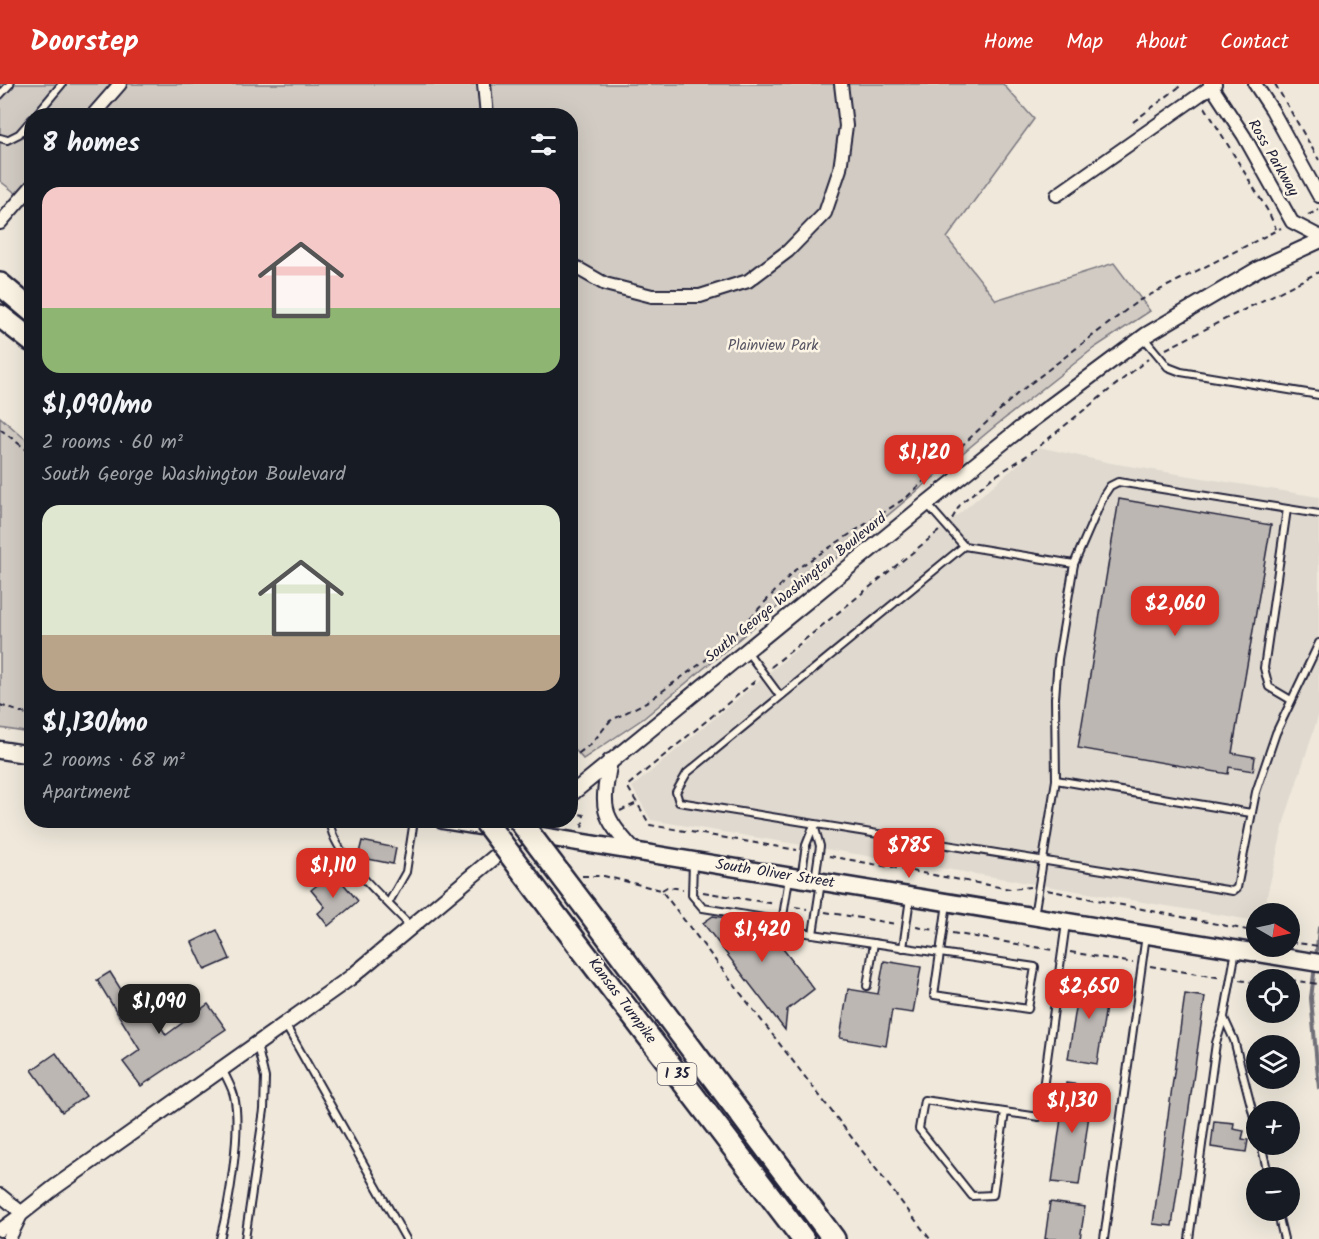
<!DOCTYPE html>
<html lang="en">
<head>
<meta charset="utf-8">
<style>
  :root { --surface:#171b24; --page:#242831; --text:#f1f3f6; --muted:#9ea1a6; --accent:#d93025 }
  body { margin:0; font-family:Kalam,sans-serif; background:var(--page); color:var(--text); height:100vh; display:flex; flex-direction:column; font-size:22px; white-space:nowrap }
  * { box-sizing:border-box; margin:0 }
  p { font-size:20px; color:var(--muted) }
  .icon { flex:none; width:33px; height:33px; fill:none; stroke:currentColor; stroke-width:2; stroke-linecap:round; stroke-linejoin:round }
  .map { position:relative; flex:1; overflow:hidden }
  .sheet { position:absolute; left:24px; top:24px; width:554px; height:720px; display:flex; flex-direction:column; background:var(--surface); border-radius:24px; box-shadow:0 6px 24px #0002 }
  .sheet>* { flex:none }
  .needle { width:39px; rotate:99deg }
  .tools { position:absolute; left:1246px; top:819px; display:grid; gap:12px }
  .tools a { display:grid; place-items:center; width:54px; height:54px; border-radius:50%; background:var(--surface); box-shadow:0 6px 24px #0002; font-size:30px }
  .price { position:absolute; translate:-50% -51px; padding:0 14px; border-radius:12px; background:var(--accent); color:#fff; font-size:20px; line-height:39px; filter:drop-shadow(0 2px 3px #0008) }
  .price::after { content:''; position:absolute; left:50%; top:36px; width:18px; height:14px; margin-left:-9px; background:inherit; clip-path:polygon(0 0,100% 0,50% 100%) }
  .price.on { background:#222; color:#fff }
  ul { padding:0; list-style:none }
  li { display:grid; align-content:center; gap:12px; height:318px; padding:0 18px }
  li span { display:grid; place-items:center; height:186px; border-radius:18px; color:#555 }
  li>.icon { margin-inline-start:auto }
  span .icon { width:108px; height:108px; fill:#fffc; stroke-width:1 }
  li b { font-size:26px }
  h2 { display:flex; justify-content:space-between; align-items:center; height:72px; padding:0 18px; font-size:26px }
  header { display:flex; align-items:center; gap:36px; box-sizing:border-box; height:84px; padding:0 30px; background:var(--accent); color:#fff }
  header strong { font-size:28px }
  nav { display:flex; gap:33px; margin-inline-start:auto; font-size:21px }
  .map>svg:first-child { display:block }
  .built { fill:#e0d9cf }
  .green { fill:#d1cbc3; stroke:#7a767f; stroke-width:1.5 }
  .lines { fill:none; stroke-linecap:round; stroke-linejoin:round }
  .stream { stroke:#716f79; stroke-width:4 }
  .building { fill:#bcb7b3; stroke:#22223b; stroke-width:1.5 }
  .service-casing { stroke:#22223b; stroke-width:10 }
  .minor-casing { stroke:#22223b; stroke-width:16 }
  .tertiary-casing { stroke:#22223b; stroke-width:18 }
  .secondary-casing { stroke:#22223b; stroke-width:21 }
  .motorway-casing { stroke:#22223b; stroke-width:26 }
  .path { stroke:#22223b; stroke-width:2; stroke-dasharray:6 4.5; stroke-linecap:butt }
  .service { stroke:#fcf5e5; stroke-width:6 }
  .minor { stroke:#fcf5e5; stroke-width:12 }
  .tertiary { stroke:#fcf5e5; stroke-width:14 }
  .secondary { stroke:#fcf5e5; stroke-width:16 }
  .motorway { stroke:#fcf5e5; stroke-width:21 }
  .motorway-bridge-casing { stroke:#22223b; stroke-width:26; stroke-linecap:butt }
  .motorway-bridge { stroke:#fcf5e5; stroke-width:21 }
  .labels { text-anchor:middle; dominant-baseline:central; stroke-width:5; stroke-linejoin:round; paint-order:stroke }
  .shield { fill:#fcf5e5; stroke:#63616e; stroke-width:1.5 }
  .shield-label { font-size:14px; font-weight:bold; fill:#22223b }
  .street-label { font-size:15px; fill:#22223b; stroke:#fcf5e5 }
  .park-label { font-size:15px; fill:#575564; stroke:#fcf5e5 }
</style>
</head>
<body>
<header>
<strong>Doorstep</strong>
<nav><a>Home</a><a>Map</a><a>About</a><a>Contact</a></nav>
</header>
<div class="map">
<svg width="1319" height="1155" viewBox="0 0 1319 1155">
  <rect width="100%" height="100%" fill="#efe8db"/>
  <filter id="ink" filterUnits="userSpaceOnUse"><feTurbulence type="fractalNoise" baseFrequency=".0167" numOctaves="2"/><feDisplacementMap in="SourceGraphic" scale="12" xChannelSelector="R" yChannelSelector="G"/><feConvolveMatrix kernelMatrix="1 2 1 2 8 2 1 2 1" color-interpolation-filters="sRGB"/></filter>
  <g filter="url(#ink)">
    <polygon class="built" points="1039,363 1111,379 1319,413 1319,630 1285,735 1263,829 1257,830 1257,837 651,736 632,703"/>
    <g class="green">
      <polygon points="0,0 1003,0 1034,35 947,154 996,216 1114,179 1150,227 1094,264 994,343 644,634 583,675 570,660 570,32 32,32 31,121 0,97"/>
      <polygon points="0,333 31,360 31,649 0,644"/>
    </g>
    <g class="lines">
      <g class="stream">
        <polyline points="1316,875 1319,844"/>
        <polyline points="1315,882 1311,914 1319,1004"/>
      </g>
    </g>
    <g class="building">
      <polygon points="1119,415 1271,441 1232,669 1255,673 1253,687 1229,683 1228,690 1078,664"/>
      <polygon points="362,757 396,764 393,780 358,773"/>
      <polygon points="331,790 339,800 341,797 358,817 328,842 318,829 325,823 311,806"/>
      <polygon points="713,832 763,839 814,905 787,926 785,946 703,839"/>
      <polygon points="217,846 230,875 205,886 192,858"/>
      <polygon points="884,877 921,883 913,929 892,926 886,962 840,954 848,905 878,910"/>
      <polygon points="110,888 138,933 150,925 166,951 208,920 226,945 141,1002 123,978 140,966 97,896"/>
      <polygon points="1081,892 1110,897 1097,980 1068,975"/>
      <polygon points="1185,910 1205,913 1172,1142 1153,1140"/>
      <polygon points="56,969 86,1012 62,1028 32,986"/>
      <polygon points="1066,999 1093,1003 1079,1101 1052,1098"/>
      <polygon points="1214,1037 1234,1039 1233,1045 1244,1047 1242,1055 1248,1056 1246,1068 1211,1063"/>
      <polygon points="1050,1118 1085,1123 1080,1155 1045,1155"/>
    </g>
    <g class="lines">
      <g class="service-casing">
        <g id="service">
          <polyline points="0,11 10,0"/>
          <polyline points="35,32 62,0"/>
          <polyline points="0,54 7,56 19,50 32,35"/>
          <polyline points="1144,254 1168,283 1181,288 1319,311"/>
          <polyline points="927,420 964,462 1074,480 1058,575 1055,614 1056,696 1034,832"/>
          <polyline points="1287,425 1264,584 1269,603 1291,616"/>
          <polyline points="964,462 687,689 676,708 679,718 1233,807 1237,804 1256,708 1276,649 1319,559"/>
          <polyline points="1074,480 1104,411 1110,402 1118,398 1319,430"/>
          <polyline points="746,566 780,612"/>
          <polyline points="1056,696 1251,729"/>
          <path d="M330,736C329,769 390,819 412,844"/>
          <polyline points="693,778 692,811 703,824 783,837"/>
          <polyline points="789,794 781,845 813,850"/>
          <polyline points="801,795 806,761 814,741 820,762 815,796"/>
          <polyline points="821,798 813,850 940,869 934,911 1028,925 1035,883 940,869 947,819"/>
          <polyline points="389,818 406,788 414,736"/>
          <polyline points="903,864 910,814"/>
          <polyline points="867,902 874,859"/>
          <polyline points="1224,934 1234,956 1257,1045"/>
          <polyline points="286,942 406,1155"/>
          <polyline points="1005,1028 993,1111 972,1112 919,1045 924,1016 1039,1033 1066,839"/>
          <polyline points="1261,1060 1269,1094"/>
          <polyline points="1277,1126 1284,1155"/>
          <path d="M220,1155C229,1121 242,1045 234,1012C232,1003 226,994 223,986"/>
          <polyline points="245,1155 264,1026 265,994 257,961"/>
          <polyline points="1104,1155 1146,851"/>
          <polyline points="1189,1155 1216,959 1224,933 1236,866"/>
        </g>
      </g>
      <g class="minor-casing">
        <g id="minor">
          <polyline points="484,0 487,32"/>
          <polyline points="1210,0 1244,52 1292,138 1319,152"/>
          <polyline points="1255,0 1272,26 1319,112"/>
          <polyline points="92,32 120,0"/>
          <polyline points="1057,111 1215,0"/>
          <polyline points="0,139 32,102"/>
          <polyline points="570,180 605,200 652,212 700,212 748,197 788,167 825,129 840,85 846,42 841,0"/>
          <polyline points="0,1111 22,1129"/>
          <polyline points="0,1146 19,1132"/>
          <polyline points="9,1155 22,1129"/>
        </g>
      </g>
      <g class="tertiary-casing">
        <g id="tertiary">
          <path d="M610,677C601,726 601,730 634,767"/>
          <polyline points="570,711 926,420 1021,344 1146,251 1258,185 1319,157"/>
          <polyline points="22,1129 55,1103 350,894 539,736"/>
        </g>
      </g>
      <g class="secondary-casing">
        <g id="secondary">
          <polyline points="0,666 32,671"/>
          <polyline points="443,736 1319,879"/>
        </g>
      </g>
      <g class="motorway-casing">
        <g id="motorway">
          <polyline points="0,200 32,227"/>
          <polyline points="0,232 32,257"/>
          <polyline points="585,823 834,1155"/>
          <polyline points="551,825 803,1155"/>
        </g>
      </g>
      <g class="path">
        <polyline points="1275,0 1319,76"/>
        <polyline points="1205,23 1269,129 1276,145"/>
        <polyline points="1133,38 1183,0"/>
        <polyline points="1308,131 1319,126"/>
        <polyline points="1166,265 1319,188"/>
        <polyline points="0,345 32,370"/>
        <polyline points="952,435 961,419 992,394 1028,371 1148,275"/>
        <polyline points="771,583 939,447"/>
        <polyline points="755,597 627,702 650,741 797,766"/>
        <polyline points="0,621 32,632"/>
        <polyline points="570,676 592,659 610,637 650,616 721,565 795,486 907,413 1018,309 1138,217 1281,144"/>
        <polyline points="620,727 637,719"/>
        <polyline points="570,728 584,731 582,744"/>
        <polyline points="829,772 1010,805 1030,803"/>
        <polyline points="582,792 604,792 661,806 930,1155"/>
        <polyline points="662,806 667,803 683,805"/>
        <polyline points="1047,806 1257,848"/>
        <polyline points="703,808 775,820"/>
        <polyline points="795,823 807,825"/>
        <polyline points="825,828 896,840"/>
        <polyline points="916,843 935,846"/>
        <polyline points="952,849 1053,866"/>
        <polyline points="1290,858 1319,862"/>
        <polyline points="1070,868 1133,879"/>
        <polyline points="1150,882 1222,894"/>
        <polyline points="1239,896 1257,899"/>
        <polyline points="1278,896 1285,896"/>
        <polyline points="1290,896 1319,900"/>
      </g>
      <use href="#service" class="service"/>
      <use href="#minor" class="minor"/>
      <use href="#tertiary" class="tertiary"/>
      <use href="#secondary" class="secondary"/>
      <use href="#motorway" class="motorway"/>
      <g class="motorway-bridge-casing">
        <g id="motorway-bridge">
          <polyline points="484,736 551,825"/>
          <polyline points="519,736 585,823"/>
        </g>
      </g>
      <use href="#motorway-bridge" class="motorway-bridge"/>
    </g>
  </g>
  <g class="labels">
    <rect class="shield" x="657.5" y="979" width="39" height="22" rx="4.5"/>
    <g class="shield-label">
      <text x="677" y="990">I 35</text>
    </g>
    <g class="street-label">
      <text transform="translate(1273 74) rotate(60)">Ross Parkway</text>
      <text transform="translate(796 504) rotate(-39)">South George Washington Boulevard</text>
      <text transform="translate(775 790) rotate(9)">South Oliver Street</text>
      <text transform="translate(622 917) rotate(53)">Kansas Turnpike</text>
    </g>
    <g class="park-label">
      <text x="773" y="262">Plainview Park</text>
    </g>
  </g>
</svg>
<div class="tools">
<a><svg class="needle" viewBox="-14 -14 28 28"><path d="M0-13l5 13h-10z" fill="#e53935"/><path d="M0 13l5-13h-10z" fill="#9ea1a6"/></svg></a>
<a><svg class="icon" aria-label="locate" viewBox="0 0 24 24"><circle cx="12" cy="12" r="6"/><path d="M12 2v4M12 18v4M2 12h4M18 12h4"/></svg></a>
<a><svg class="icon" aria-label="layers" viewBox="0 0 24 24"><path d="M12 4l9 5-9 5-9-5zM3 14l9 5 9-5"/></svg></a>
<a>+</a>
<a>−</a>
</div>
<b class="price" style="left:924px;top:402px">$1,120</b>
<b class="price" style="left:1175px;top:553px">$2,060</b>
<b class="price" style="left:909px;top:795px">$785</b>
<b class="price" style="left:333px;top:815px">$1,110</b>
<b class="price" style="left:762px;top:879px">$1,420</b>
<b class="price" style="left:1089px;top:936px">$2,650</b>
<b class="price on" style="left:159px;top:951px">$1,090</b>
<b class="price" style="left:1072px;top:1050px">$1,130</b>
<section class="sheet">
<h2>8 homes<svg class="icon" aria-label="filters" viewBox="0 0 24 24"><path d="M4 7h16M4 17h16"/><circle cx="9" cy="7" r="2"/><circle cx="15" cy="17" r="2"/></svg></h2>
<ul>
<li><span style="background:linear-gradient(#f6c9c9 65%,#8fb573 0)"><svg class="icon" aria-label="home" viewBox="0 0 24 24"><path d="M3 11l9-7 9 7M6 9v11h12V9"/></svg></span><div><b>$1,090/mo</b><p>2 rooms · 60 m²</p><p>South George Washington Boulevard</p></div></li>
<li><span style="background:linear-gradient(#dfe7d0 70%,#b9a48a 0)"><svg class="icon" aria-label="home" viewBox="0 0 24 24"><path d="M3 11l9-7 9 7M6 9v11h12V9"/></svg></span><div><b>$1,130/mo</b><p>2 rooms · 68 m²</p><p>Apartment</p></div></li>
</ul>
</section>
</div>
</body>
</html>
